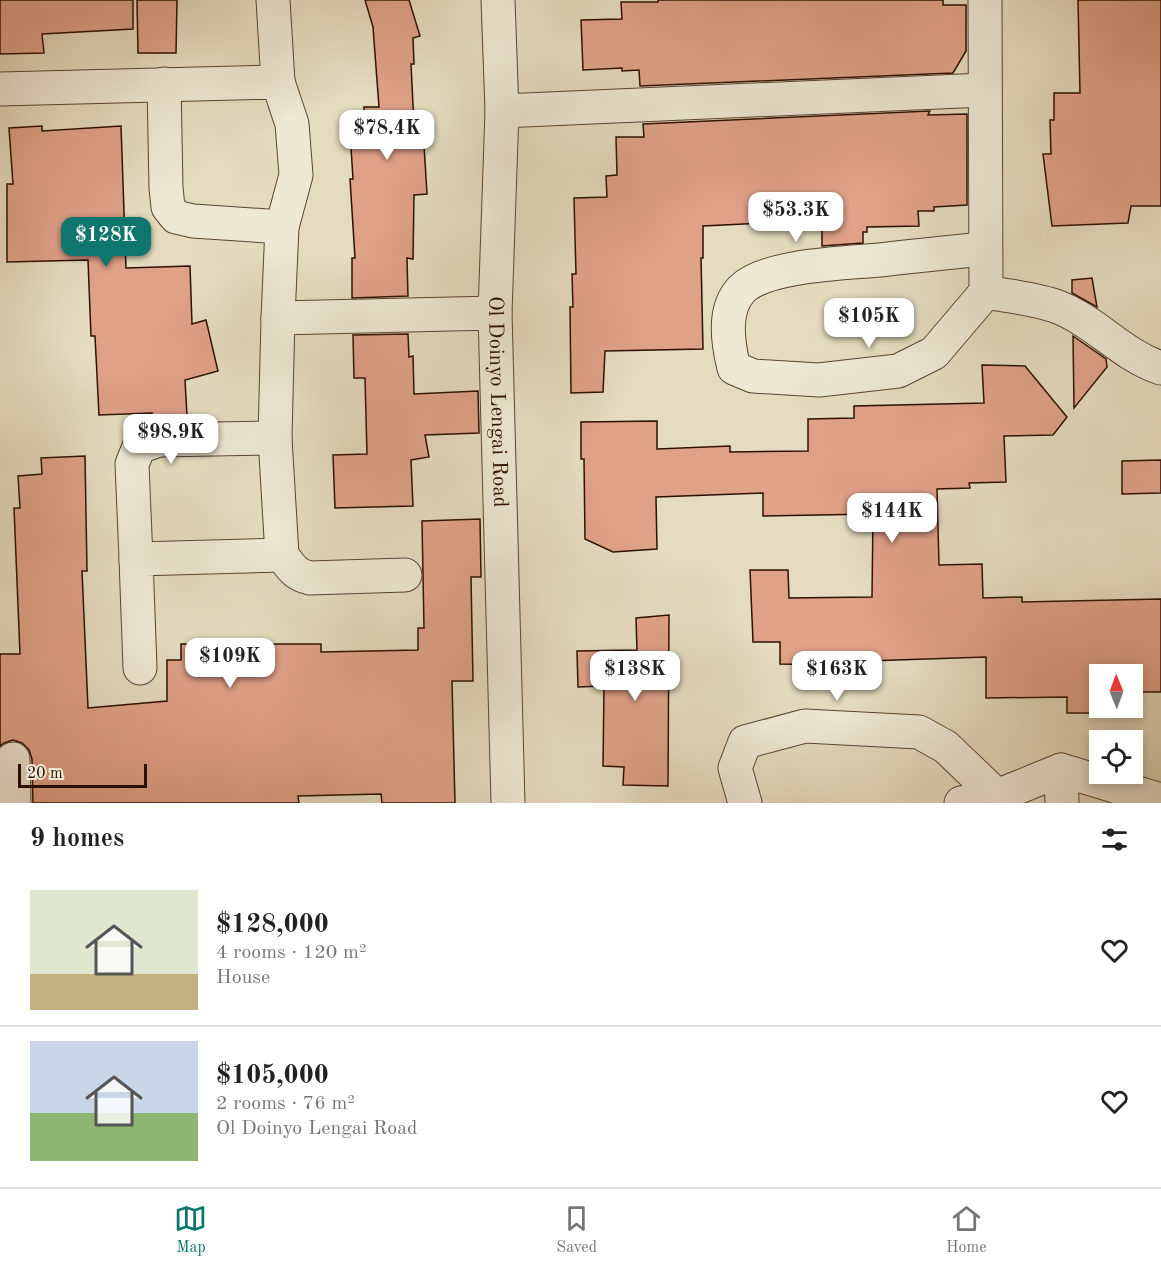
<!DOCTYPE html>
<html lang="en">
<head>
<meta charset="utf-8">
<style>
  :root { --surface:#fff; --page:#f6f6f6; --text:#222; --muted:#767676; --line:#e0e0e0; --accent:#0f766e }
  body { margin:0; font-family:"Old Standard TT",serif; background:var(--page); color:var(--text); height:100vh; display:flex; flex-direction:column; font-size:22px; white-space:nowrap }
  * { box-sizing:border-box; margin:0 }
  p { font-size:20px; color:var(--muted) }
  .icon { flex:none; width:33px; height:33px; fill:none; stroke:currentColor; stroke-width:2; stroke-linecap:round; stroke-linejoin:round }
  .map { position:relative; height:803px; overflow:hidden }
  .side { display:flex; flex-direction:column; background:var(--surface); flex:1 }
  .side>* { flex:none }
  .needle { width:39px; rotate:359deg }
  .tools { position:absolute; left:1089px; top:664px; display:grid; gap:12px }
  .tools a { display:grid; place-items:center; width:54px; height:54px; border-radius:0px; background:var(--surface); box-shadow:0 3px 9px #0003; font-size:30px }
  .scale { position:absolute; left:18px; bottom:15px; width:129px; box-sizing:border-box; padding-left:6px; border:3px solid #2d1000; border-top:0; font-size:16px; line-height:21px; white-space:nowrap; color:#2d1000; -webkit-text-stroke:4px #eee8d5; paint-order:stroke }
  .price { position:absolute; translate:-50% -51px; padding:0 14px; border-radius:12px; background:#fff; color:#222; font-size:20px; line-height:39px; filter:drop-shadow(0 2px 3px #0008) }
  .price::after { content:''; position:absolute; left:50%; top:36px; width:18px; height:14px; margin-left:-9px; background:inherit; clip-path:polygon(0 0,100% 0,50% 100%) }
  .price.current { background:var(--accent); color:#fff }
  ul { padding:0; list-style:none }
  li { display:flex; align-items:center; gap:18px; height:150px; padding:0 30px }
  li+li { border-top:2px solid var(--line) }
  li span { display:grid; place-items:center; flex:none; width:168px; height:120px; border-radius:0px; color:#555 }
  li>.icon { margin-inline-start:auto }
  span .icon { width:72px; height:72px; fill:#fffc; stroke-width:1 }
  li b { font-size:26px }
  h2 { display:flex; justify-content:space-between; align-items:center; height:72px; padding:0 30px; font-size:26px }
  .tabs { display:flex; justify-content:space-around; align-items:center; height:84px; border-top:2px solid var(--line); background:var(--surface); font-size:16px; color:var(--muted) }
  .tabs a { display:grid; justify-items:center; gap:3px }
  .tabs .current { color:var(--accent) }
  .map>svg:first-child { display:block }
  .building { fill:#e0a189; stroke:#2d1000; stroke-width:1.5; fill-rule:evenodd }
  .lines { fill:none; stroke-linecap:round; stroke-linejoin:round }
  .minor-casing { stroke:#5b4330; stroke-width:35 }
  .minor { stroke:#eee8d5; stroke-width:33 }
  .labels { text-anchor:middle; dominant-baseline:central; stroke-width:4.5; stroke-linejoin:round; paint-order:stroke }
  .street-label { font-size:21px; fill:#2d1000; stroke:#eee8d5 }
</style>
</head>
<body>
<div class="map">
<svg width="1161" height="803" viewBox="0 0 1161 803">
  <rect width="100%" height="100%" fill="#e5dcbf"/>
  <filter id="stains"><feTurbulence type="fractalNoise" baseFrequency=".00333" numOctaves="4"/><feColorMatrix values="0 0 0 0 .2 0 0 0 0 .09 0 0 0 0 .02 0 0 0 .5 -.17"/></filter>
  <radialGradient id="worn" r=".72"><stop offset=".6" stop-color="#630" stop-opacity="0"/><stop offset="1" stop-color="#630" stop-opacity=".3"/></radialGradient>
  <g class="building">
    <polygon points="0,0 133,0 133,29 42,34 44,53 0,54"/>
    <polygon points="137,0 177,0 176,53 138,53"/>
    <polygon points="365,0 409,0 420,36 413,38 414,64 411,64 415,146 424,145 427,194 414,195 413,259 407,258 408,296 352,298 352,258 355,258 350,179 353,179 350,132 365,131 364,107 379,107 373,27"/>
    <polygon points="658,0 943,0 943,5 966,5 966,51 953,73 640,86 639,70 622,71 622,68 583,70 581,20 622,19 621,2 658,2"/>
    <polygon points="1078,0 1161,0 1161,206 1131,206 1128,223 1052,226 1043,154 1051,154 1050,120 1054,120 1054,93 1080,93"/>
    <polygon points="930,111 928,115 967,114 967,205 934,207 934,211 918,211 919,226 867,227 867,232 863,232 863,243 822,246 822,220 703,226 703,258 701,258 703,349 605,351 603,392 571,393 570,307 573,307 572,274 576,274 574,198 607,197 606,176 617,175 616,137 644,137 643,124"/>
    <polygon points="42,126 42,131 121,126 126,268 190,266 192,324 206,320 218,371 185,380 187,416 152,417 152,413 99,415 95,336 91,336 88,260 7,262 7,184 13,184 9,128"/>
    <polygon points="1092,278 1097,307 1072,293 1072,280"/>
    <polygon points="408,334 409,357 413,356 414,394 478,391 479,433 425,435 429,457 411,460 413,506 335,508 333,455 367,454 365,378 354,378 353,335"/>
    <polygon points="1073,336 1106,359 1107,367 1074,408"/>
    <path d="M982,365L1025,366L1067,417L1053,435L1004,436L1006,482L969,483L970,488L937,489L939,565L982,564L983,598L1022,597V602L1161,599V692H1141V698L1134,699V713H1067V697L986,698V657L837,662V665L780,664V642H753L750,570H788L789,598L872,597L873,514L763,516V493L656,497L657,549L613,552L585,539L584,459H581V422L657,421V449L730,446V452L808,451V419L854,418V406L984,403ZM1100,675H1132V708H1100Z"/>
    <polygon points="85,456 87,571 82,571 88,708 167,701 167,660 181,660 181,644 321,644 321,652 418,650 418,628 424,628 422,521 480,519 481,577 471,577 473,681 452,681 455,803 382,803 381,794 298,796 299,803 33,803 32,759 29,750 22,743 13,740 4,743 0,746 0,654 20,654 14,508 20,508 18,476 42,474 41,458"/>
    <polygon points="1161,460 1161,493 1122,494 1122,461"/>
    <polygon points="669,615 668,786 623,785 624,767 603,766 604,686 578,687 577,651 637,650 636,618"/>
  </g>
  <g class="lines">
    <g class="minor-casing">
      <g id="minor">
        <polyline points="273,0 278,82"/>
        <path id="s1" d="M498,0L502,111L495,313L508,803"/>
        <path d="M985,0L986,292C1007,296 1038,299 1058,307C1096,322 1122,355 1161,368"/>
        <polyline points="164,84 166,188 168,207 176,217 193,221 282,227"/>
        <polyline points="0,89 278,82 292,124 296,175 282,227 278,318 275,438 282,555"/>
        <polyline points="502,111 984,90"/>
        <path d="M985,249C950,252 915,256 880,260C846,263 766,265 742,289C722,309 728,344 734,368L753,376L819,380L898,371L934,353L986,292"/>
        <polyline points="278,318 495,313"/>
        <polyline points="136,559 132,464 139,447 159,440 275,438"/>
        <path d="M140,668L136,559L282,555C291,567 295,575 310,578L405,575"/>
        <polyline points="13,759 14,803"/>
        <polyline points="1061,770 1062,803"/>
        <polyline points="745,803 735,768 745,742 805,726 919,732 946,747 997,796"/>
        <polyline points="961,803 997,796 1061,770 1161,800"/>
      </g>
    </g>
    <use href="#minor" class="minor"/>
  </g>
  <g class="labels">
    <g class="street-label">
      <text stroke="none"><textPath href="#s1" startOffset="402">Ol Doinyo Lengai Road</textPath></text>
    </g>
  </g>
  <rect width="100%" height="100%" filter="url(#stains)"/>
  <rect width="100%" height="100%" fill="url(#worn)"/>
</svg>
<div class="tools">
<a><svg class="needle" viewBox="-14 -14 28 28"><path d="M0-13l5 13h-10z" fill="#e53935"/><path d="M0 13l5-13h-10z" fill="#767676"/></svg></a>
<a><svg class="icon" aria-label="locate" viewBox="0 0 24 24"><circle cx="12" cy="12" r="6"/><path d="M12 2v4M12 18v4M2 12h4M18 12h4"/></svg></a>
</div>
<div class="scale">20 m</div>
<b class="price" style="left:387px;top:161px">$78.4K</b>
<b class="price" style="left:796px;top:243px">$53.3K</b>
<b class="price current" style="left:106px;top:268px">$128K</b>
<b class="price" style="left:869px;top:349px">$105K</b>
<b class="price" style="left:171px;top:465px">$98.9K</b>
<b class="price" style="left:892px;top:544px">$144K</b>
<b class="price" style="left:230px;top:689px">$109K</b>
<b class="price" style="left:635px;top:702px">$138K</b>
<b class="price" style="left:837px;top:702px">$163K</b>
</div>
<section class="side">
<h2>9 homes<svg class="icon" aria-label="filters" viewBox="0 0 24 24"><path d="M4 7h16M4 17h16"/><circle cx="9" cy="7" r="2"/><circle cx="15" cy="17" r="2"/></svg></h2>
<ul>
<li><span style="background:linear-gradient(#dfe7d0 70%,#c2b280 0)"><svg class="icon" aria-label="home" viewBox="0 0 24 24"><path d="M3 11l9-7 9 7M6 9v11h12V9"/></svg></span><div><b>$128,000</b><p>4 rooms · 120 m²</p><p>House</p></div><svg class="icon" aria-label="heart" viewBox="0 0 24 24"><path d="M12 20l-8-8c-3-5 5-10 8-4 3-6 11-1 8 4z"/></svg></li>
<li><span style="background:linear-gradient(#c9d6e8 60%,#8fb573 0)"><svg class="icon" aria-label="home" viewBox="0 0 24 24"><path d="M3 11l9-7 9 7M6 9v11h12V9"/></svg></span><div><b>$105,000</b><p>2 rooms · 76 m²</p><p>Ol Doinyo Lengai Road</p></div><svg class="icon" aria-label="heart" viewBox="0 0 24 24"><path d="M12 20l-8-8c-3-5 5-10 8-4 3-6 11-1 8 4z"/></svg></li>
</ul>
</section>
<nav class="tabs">
<a class="current"><svg class="icon" aria-label="map" viewBox="0 0 24 24"><path d="M3 6l6-2 6 2 6-2v14l-6 2-6-2-6 2zM9 4v14M15 6v14"/></svg>Map</a>
<a><svg class="icon" aria-label="saved" viewBox="0 0 24 24"><path d="M7 4h10v16l-5-4-5 4z"/></svg>Saved</a>
<a><svg class="icon" aria-label="home" viewBox="0 0 24 24"><path d="M3 11l9-7 9 7M6 9v11h12V9"/></svg>Home</a>
</nav>
</body>
</html>
